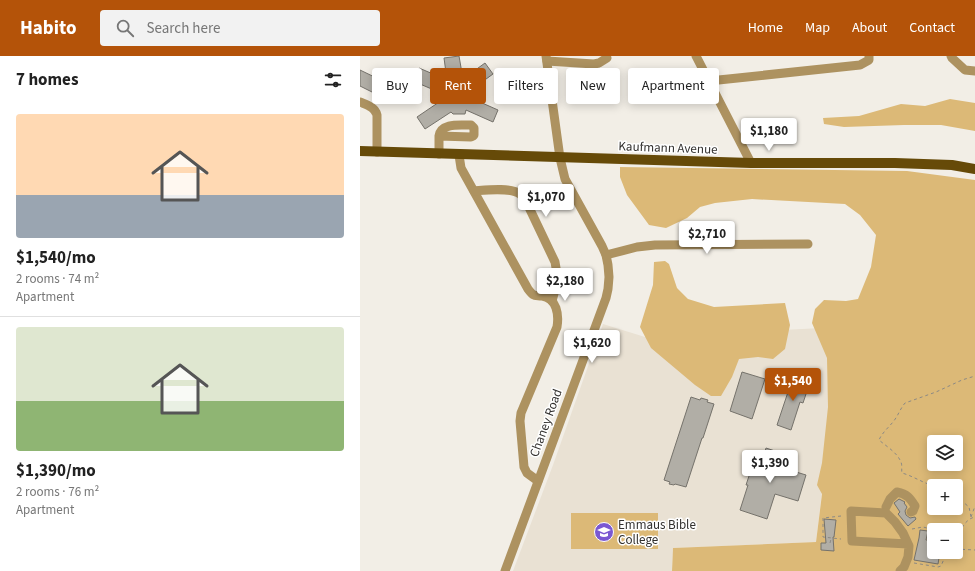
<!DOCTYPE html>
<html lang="en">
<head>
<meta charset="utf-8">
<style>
  :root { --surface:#fff; --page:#f2f2f2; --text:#222; --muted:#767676; --line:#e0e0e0; --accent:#b45309 }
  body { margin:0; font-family:"Source Sans 3",sans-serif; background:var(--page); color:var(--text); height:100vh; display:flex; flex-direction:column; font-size:15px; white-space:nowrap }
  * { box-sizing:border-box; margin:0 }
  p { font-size:13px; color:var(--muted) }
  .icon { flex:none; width:22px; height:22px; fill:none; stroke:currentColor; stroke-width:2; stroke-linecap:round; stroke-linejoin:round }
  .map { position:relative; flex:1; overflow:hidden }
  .drawer { display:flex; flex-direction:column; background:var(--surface); width:360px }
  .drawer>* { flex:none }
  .top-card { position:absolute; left:12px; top:12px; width:380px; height:36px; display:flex; gap:8px }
  .tools { position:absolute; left:567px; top:379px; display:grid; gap:8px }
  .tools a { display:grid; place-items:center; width:36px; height:36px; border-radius:4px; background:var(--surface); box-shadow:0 2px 10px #0003; font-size:20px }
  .price { position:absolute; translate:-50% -34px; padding:0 9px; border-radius:4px; background:#fff; color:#222; font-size:13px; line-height:26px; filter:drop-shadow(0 1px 2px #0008) }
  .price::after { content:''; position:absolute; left:50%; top:24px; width:12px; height:9px; margin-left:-6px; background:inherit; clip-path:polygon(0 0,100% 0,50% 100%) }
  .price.current { background:var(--accent); color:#fff }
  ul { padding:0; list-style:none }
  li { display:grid; align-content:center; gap:8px; height:212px; padding:0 16px }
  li+li { border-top:1px solid var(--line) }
  li span { display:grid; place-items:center; height:124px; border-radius:4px; color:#555 }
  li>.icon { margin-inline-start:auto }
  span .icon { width:72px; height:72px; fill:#fffc; stroke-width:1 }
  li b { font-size:17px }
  h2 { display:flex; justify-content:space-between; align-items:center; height:48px; padding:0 16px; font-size:17px }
  .chip { padding:0 14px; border-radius:4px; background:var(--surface); box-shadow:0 2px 10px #0003; font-size:14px; line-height:36px }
  .chip.current { background:var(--accent); color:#fff }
  header { display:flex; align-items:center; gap:24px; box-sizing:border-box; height:56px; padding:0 20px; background:var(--accent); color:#fff }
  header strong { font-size:19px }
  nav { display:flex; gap:22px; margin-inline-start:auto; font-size:14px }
  .search { width:280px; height:36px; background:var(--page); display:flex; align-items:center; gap:10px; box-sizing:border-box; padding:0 14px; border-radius:4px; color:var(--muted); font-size:15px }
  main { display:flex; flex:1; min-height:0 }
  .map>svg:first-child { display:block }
  .built { fill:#e9e1d3 }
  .green { fill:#dcb977; fill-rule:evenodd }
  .building { fill:#b1aea6; stroke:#75726b }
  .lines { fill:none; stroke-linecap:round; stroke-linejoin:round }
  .path { stroke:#8c8984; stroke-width:1; stroke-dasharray:3 3; stroke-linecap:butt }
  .minor { stroke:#ad9260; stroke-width:9 }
  .major { stroke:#664a08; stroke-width:10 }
  .labels { text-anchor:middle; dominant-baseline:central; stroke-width:3; stroke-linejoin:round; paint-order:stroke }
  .street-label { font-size:13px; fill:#32302e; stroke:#fff }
  .poi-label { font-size:13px; fill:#32302e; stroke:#fff; text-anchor:start }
</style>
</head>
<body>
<header>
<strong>Habito</strong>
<div class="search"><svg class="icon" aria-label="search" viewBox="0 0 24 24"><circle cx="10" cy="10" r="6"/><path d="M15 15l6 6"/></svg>Search here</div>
<nav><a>Home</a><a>Map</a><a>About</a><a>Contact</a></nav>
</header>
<main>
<section class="drawer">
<h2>7 homes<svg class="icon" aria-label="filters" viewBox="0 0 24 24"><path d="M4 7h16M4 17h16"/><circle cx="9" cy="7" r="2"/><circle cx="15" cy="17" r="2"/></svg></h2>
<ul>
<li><span style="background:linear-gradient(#ffd9b3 65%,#9aa5b1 0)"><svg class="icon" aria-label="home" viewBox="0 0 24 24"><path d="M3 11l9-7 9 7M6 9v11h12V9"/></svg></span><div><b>$1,540/mo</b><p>2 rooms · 74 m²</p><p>Apartment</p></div></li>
<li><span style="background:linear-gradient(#dfe7d0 60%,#8fb573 0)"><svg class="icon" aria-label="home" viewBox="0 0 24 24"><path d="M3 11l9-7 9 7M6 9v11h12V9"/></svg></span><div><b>$1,390/mo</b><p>2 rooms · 76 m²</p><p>Apartment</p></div></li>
</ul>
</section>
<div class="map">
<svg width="615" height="515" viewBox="0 0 615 515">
  <rect width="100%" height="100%" fill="#f2eee6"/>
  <polygon class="built" points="243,268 285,281 482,271 456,486 313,492 312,515 153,515 193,409"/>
  <g class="green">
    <polygon points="590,43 615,47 615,75 581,69 544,69 484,71 464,68 463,62 499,60 541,48 565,50"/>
    <path d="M260,111L547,115L615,124V515H312L313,492L456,486L462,438L457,429L462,407L468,351L467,302L452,267L455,253L464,244L486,245L498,243L511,211L516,179L500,159L485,148L392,143L355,147L340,151L327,162L306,172L289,169L267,139L260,121ZM574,386H596V408H574ZM574,430H596V452H574ZM574,474H596V496H574Z"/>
    <polygon points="305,205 309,208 317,232 328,243 354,251 425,247 430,269 425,293 413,303 398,301 379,303 372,321 361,340 351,340 335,329 291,292 280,271 293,229 294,206"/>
    <rect x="211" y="457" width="87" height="36"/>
  </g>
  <g class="building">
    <polygon points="99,0 103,23 125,7 133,18 104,39 138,54 133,66 106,54 105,58 93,58 91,56 65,73 57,61 88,40 53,25 59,12 87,24 84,2"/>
    <polygon points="0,14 31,29 24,42 0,30"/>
    <polygon points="382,316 405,323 392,363 370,355"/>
    <polygon points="433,321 450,326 443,347 440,346 431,374 417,369"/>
    <polygon points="331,341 340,344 341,342 348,344 347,346 354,348 343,382 342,382 326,431 315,428 314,429 309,428 310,426 304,424"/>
    <polygon points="406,392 424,398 423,401 426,402 423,412 446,419 438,445 415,438 407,463 380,454 388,429 386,429 395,402 402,405"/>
    <polygon points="539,443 545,446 544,447 547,451 545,455 546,459 550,462 555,461 556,463 548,470 538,458 540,456 534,447"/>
    <polygon points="464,463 476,464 474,481 473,481 474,495 461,494 461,487 466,487"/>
    <polygon points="560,474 568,475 566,484 572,485 571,488 574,489 574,496 580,496 578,508 554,504 559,482"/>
  </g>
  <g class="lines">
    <g class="path">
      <path d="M574,430C563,427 553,420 542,417C541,413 543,409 540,404C536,396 526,390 519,384C522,377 528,372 533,366C538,360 540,353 545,347L576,336L602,324L615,320"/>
      <polyline points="596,440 609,451 611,461"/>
      <polyline points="481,460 463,462 463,481 481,483"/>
      <polyline points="611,461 615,450"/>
      <polyline points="552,473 563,471 575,474"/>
      <path d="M596,482C601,474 605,463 615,461"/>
      <polyline points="470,487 471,483"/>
      <polyline points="596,493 615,494"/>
      <polyline points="554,507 578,511 581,510 587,496"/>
    </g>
    <g class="minor">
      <polyline points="336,0 391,107"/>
      <polyline points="591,0 592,2 605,14 615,15"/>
      <polyline points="187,5 234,8 239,7 247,2"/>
      <polyline points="349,25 500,9 509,4 509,0"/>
      <path d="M0,46C7,49 15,51 17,59V96"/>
      <path d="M79,98V80C81,67 99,69 108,69H111L114,72V79L113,80L111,81L79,80"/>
      <path d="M99,99L101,112L168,233C174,241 174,239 182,240C197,242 199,259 197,271L161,357L160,365L164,411L167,417L178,425"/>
      <path d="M114,135C127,134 150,131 160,138C162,140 164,141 165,143L195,206C198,219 196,232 192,245"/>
      <polyline points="246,199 277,191 295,189 448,188"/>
      <path d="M526,451L530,443L537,436C547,438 550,442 555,450L553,455L551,456"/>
      <polyline points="145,515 246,242 248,233 249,221 248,209 246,199 242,190 205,123 200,102 186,0"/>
      <polyline points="540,515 544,511 548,501 549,490 543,477 535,466 526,457 491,455 492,485 548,488"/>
    </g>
    <polyline class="major" points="0,95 391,107 535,107 592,109 615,113"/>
  </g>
  <defs>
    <g id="university-disc" transform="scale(1)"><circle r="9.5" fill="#7a58d2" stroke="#fff"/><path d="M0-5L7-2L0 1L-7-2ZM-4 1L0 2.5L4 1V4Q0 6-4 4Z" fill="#fff"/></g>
  </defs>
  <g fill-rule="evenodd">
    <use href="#university-disc" x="244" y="476"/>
  </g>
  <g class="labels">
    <g class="street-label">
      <text transform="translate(308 92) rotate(2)">Kaufmann Avenue</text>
      <text transform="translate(186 367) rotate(-70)">Chaney Road</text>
    </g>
    <g class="poi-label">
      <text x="258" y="469">Emmaus Bible<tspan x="258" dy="15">College</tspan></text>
    </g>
  </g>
</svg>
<div class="tools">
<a><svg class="icon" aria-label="layers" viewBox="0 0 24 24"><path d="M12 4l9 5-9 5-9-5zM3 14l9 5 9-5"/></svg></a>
<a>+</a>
<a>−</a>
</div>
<b class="price" style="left:409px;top:96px">$1,180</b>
<b class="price" style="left:186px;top:162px">$1,070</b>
<b class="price" style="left:347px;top:199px">$2,710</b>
<b class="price" style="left:205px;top:246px">$2,180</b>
<b class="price" style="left:232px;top:308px">$1,620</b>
<b class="price current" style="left:433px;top:346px">$1,540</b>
<b class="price" style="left:410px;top:428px">$1,390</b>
<div class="top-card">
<a class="chip">Buy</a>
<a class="chip current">Rent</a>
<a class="chip">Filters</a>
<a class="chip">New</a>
<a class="chip">Apartment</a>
</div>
</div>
</main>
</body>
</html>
